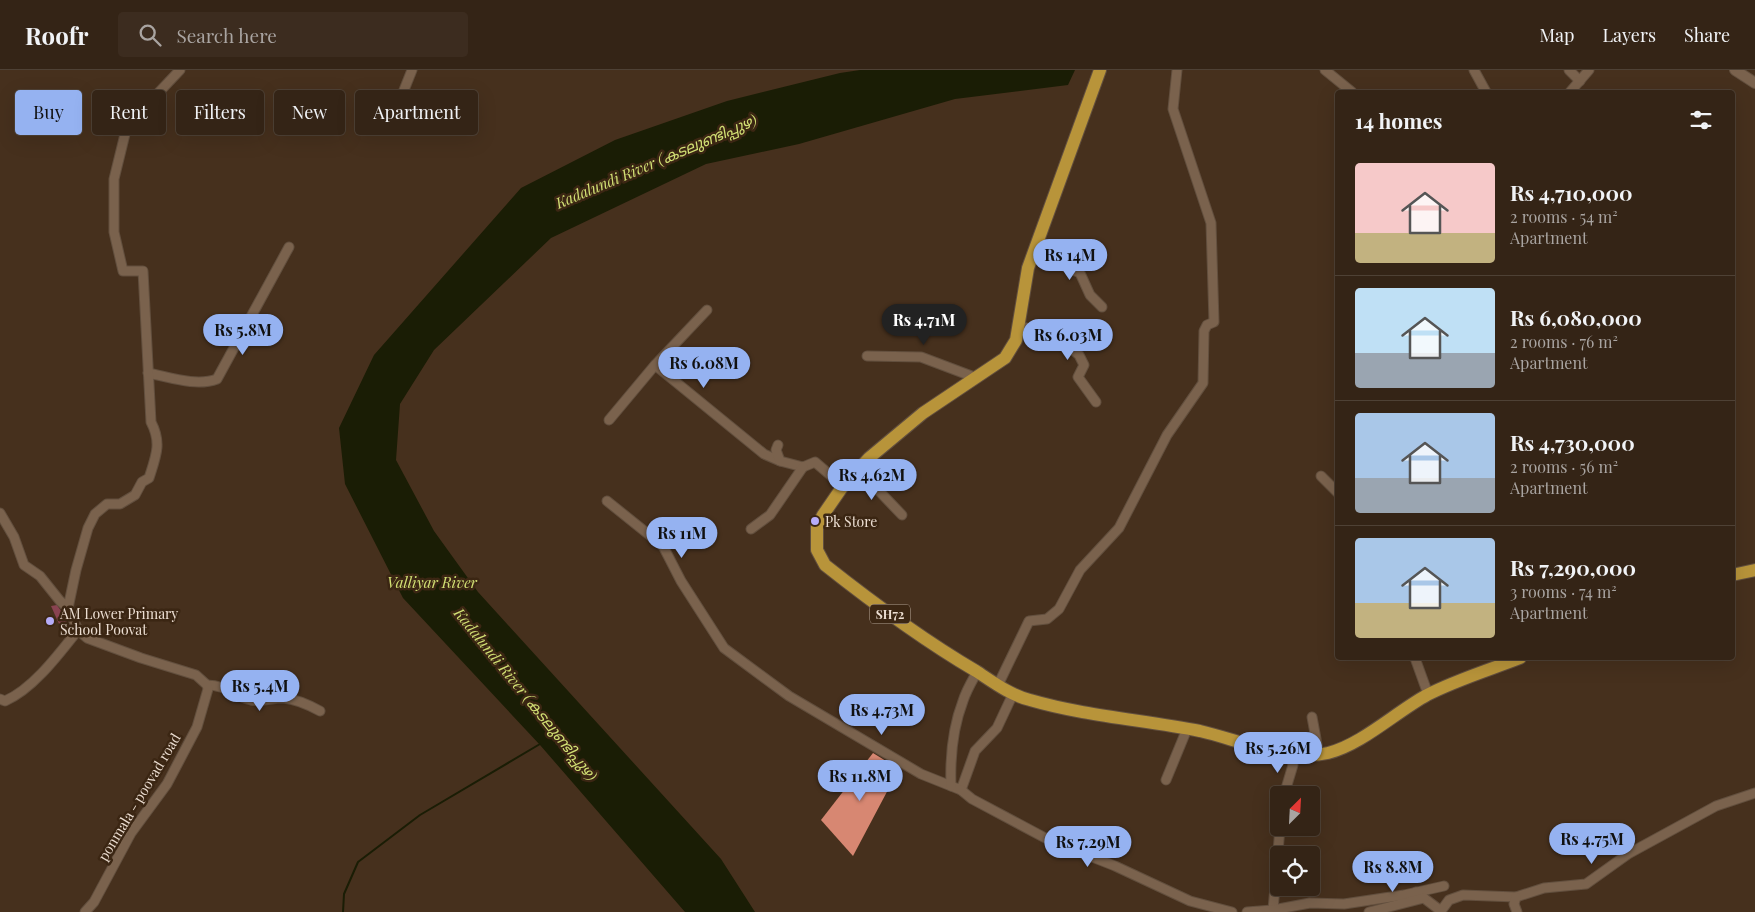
<!DOCTYPE html>
<html lang="en">
<head>
<meta charset="utf-8">
<style>
  :root { --surface:#342416; --page:#3c2c1f; --text:#f1f3f6; --muted:#a9a4a1; --line:#4e4135; --accent:#95b2f1 }
  body { margin:0; font-family:"Playfair Display","Noto Sans Malayalam",serif; background:var(--page); color:var(--text); height:100vh; display:flex; flex-direction:column; font-size:19px; white-space:nowrap }
  * { box-sizing:border-box; margin:0 }
  p { font-size:16px; color:var(--muted) }
  .icon { flex:none; width:28px; height:28px; fill:none; stroke:currentColor; stroke-width:2; stroke-linecap:round; stroke-linejoin:round }
  .map { position:relative; flex:1; overflow:hidden }
  .drawer { position:absolute; left:1335px; top:20px; width:400px; height:570px; display:flex; flex-direction:column; background:var(--surface); border-radius:5px; box-shadow:0 5px 20px #0002,0 0 0 1px var(--line) }
  .drawer>* { flex:none }
  .banner { position:absolute; left:15px; top:20px; width:475px; height:45px; display:flex; gap:10px }
  .needle { width:32px; rotate:24deg }
  .fabs { position:absolute; left:1270px; top:716px; display:grid; gap:10px }
  .fabs a { display:grid; place-items:center; width:50px; height:50px; border-radius:5px; background:var(--surface); box-shadow:0 5px 20px #0002,0 0 0 1px var(--line); font-size:25px }
  .price { position:absolute; translate:-50% -42px; padding:0 11px; border-radius:18px; background:var(--accent); color:#111; font-size:16px; line-height:32px; filter:drop-shadow(0 1px 2px #0008) }
  .price::after { content:''; position:absolute; left:50%; top:30px; width:15px; height:11px; margin-left:-8px; background:inherit; clip-path:polygon(0 0,100% 0,50% 100%) }
  .price.on { background:#222; color:#fff }
  ul { padding:0; list-style:none }
  li { display:flex; align-items:center; gap:15px; height:125px; padding:0 20px }
  li+li { border-top:1px solid var(--line) }
  li span { display:grid; place-items:center; flex:none; width:140px; height:100px; border-radius:5px; color:#555 }
  li>.icon { margin-inline-start:auto }
  span .icon { width:60px; height:60px; fill:#fffc; stroke-width:1 }
  li b { font-size:21px }
  h2 { display:flex; justify-content:space-between; align-items:center; height:60px; padding:0 20px; font-size:21px }
  .tag { padding:0 18px; border-radius:5px; background:var(--surface); box-shadow:0 5px 20px #0002,0 0 0 1px var(--line); font-size:18px; line-height:45px }
  .tag.on { background:var(--accent); color:#111 }
  header { display:flex; align-items:center; gap:30px; box-sizing:border-box; height:70px; padding:0 25px; background:var(--surface); border-bottom:1px solid var(--line) }
  header strong { font-size:24px }
  nav { display:flex; gap:28px; margin-inline-start:auto; font-size:18px }
  .search { width:350px; height:45px; background:var(--page); display:flex; align-items:center; gap:12px; box-sizing:border-box; padding:0 18px; border-radius:5px; color:var(--muted); font-size:19px }
  .map>svg:first-child { display:block }
  .green { fill:#894351 }
  .water { fill:#1a1d05 }
  .lines { fill:none; stroke-linecap:round; stroke-linejoin:round }
  .stream { stroke:#1a1d05; stroke-width:2 }
  .building { fill:#d78772 }
  .minor-casing { stroke:#624f3e; stroke-width:11 }
  .tertiary-casing { stroke:#624f3e; stroke-width:12 }
  .primary-casing { stroke:#624f3e; stroke-width:14 }
  .minor { stroke:#7a624d; stroke-width:9 }
  .tertiary { stroke:#7a624d; stroke-width:10 }
  .primary { stroke:#b8943a; stroke-width:12 }
  .poi-dot { fill:#b6acf8; stroke:#3b2613; stroke-width:2 }
  .labels { text-anchor:middle; dominant-baseline:central; stroke-width:5; stroke-linejoin:round; paint-order:stroke }
  .shield { fill:#3b2613; stroke:#b7a799; stroke-width:1 }
  .shield-label { font-size:12px; font-weight:bold; fill:#ecded2 }
  .poi-label { font-size:14px; fill:#ecded2; stroke:#3b2613; text-anchor:start }
  .street-label { font-size:14px; fill:#ecded2; stroke:#3b2613 }
  .water-label { font-size:15px; font-style:italic; fill:#d2e074; stroke:#3b2613 }
</style>
</head>
<body>
<header>
<strong>Roofr</strong>
<div class="search"><svg class="icon" aria-label="search" viewBox="0 0 24 24"><circle cx="10" cy="10" r="6"/><path d="M15 15l6 6"/></svg>Search here</div>
<nav><a>Map</a><a>Layers</a><a>Share</a></nav>
</header>
<div class="map">
<svg width="1755" height="842" viewBox="0 0 1755 842">
  <rect width="100%" height="100%" fill="#46301d"/>
  <polygon class="green" points="57,535 65,547 71,563 64,565 51,536"/>
  <polygon class="water" points="860,0 1075,0 1068,15 955,29 799,74 706,94 551,168 434,280 400,334 396,390 434,461 478,522 721,789 755,842 685,842 540,675 403,528 345,414 339,358 374,285 521,118 615,70 727,31 840,3"/>
  <g class="lines">
    <polyline class="stream" points="343,842 344,824 358,792 420,745 540,674"/>
  </g>
  <polygon class="building" points="873,683 899,699 853,786 821,750"/>
  <g class="lines">
    <g class="minor-casing">
      <g id="minor">
        <polyline points="1325,0 1352,22"/>
        <polyline points="1474,0 1486,22"/>
        <polyline points="1569,0 1580,11"/>
        <polyline points="404,20 412,0"/>
        <polyline points="1570,22 1589,0"/>
        <polyline points="1033,183 1080,203 1090,225 1102,237"/>
        <polyline points="707,240 655,295 764,384 780,391"/>
        <polyline points="1019,255 1044,265 1073,280 1079,285 1084,295 1078,307 1096,332"/>
        <polyline points="867,286 921,287 974,307"/>
        <path d="M148,303C169,307 196,317 217,309L289,177"/>
        <polyline points="609,350 655,295"/>
        <polyline points="778,375 776,380 780,391 803,397 815,392 843,416"/>
        <polyline points="859,400 902,445"/>
        <polyline points="1321,406 1338,423"/>
        <polyline points="607,431 663,476 681,511 724,578 789,626 921,704 961,720 975,681 997,658 1013,624"/>
        <polyline points="0,443 14,467 24,495 40,506 60,531 68,538"/>
        <polyline points="751,459 770,445 803,397"/>
        <polyline points="1415,588 1428,624"/>
        <path d="M207,615C226,615 234,626 251,630C261,632 272,628 283,628C296,629 309,635 320,641"/>
        <polyline points="998,615 1029,551 1047,549 1059,539 1080,500 1119,458 1167,365 1203,313 1204,261 1207,255 1214,252 1211,153 1173,39 1177,0"/>
        <path d="M0,629L5,631C33,619 59,584 78,560"/>
        <polyline points="1312,647 1319,685"/>
        <polyline points="1166,710 1187,659"/>
        <path d="M951,716C950,688 953,657 963,631C966,621 972,611 977,602"/>
        <polyline points="961,720 972,729 1049,770 1115,796 1190,831 1232,842"/>
        <polyline points="1284,725 1293,695 1290,684"/>
        <polyline points="1416,822 1441,841 1449,830 1463,825 1516,827 1544,818 1586,814 1628,784 1716,736 1755,723"/>
        <polyline points="1516,827 1514,834 1517,842"/>
        <polyline points="1273,840 1280,758"/>
        <path d="M85,842L94,832L131,763L167,714L197,657L208,619L207,615L196,605L141,588L87,568L78,560L68,538L76,500L88,458L95,444L107,434H120L135,425L142,412L149,408C156,386 162,373 151,352L143,201H123L114,162V109L127,56L180,0"/>
        <polyline points="1247,842 1273,840 1310,833 1344,834 1404,825 1444,816"/>
        <polyline points="1369,842 1424,828"/>
      </g>
    </g>
    <g class="tertiary-casing">
      <polyline id="tertiary" points="1735,0 1755,13"/>
    </g>
    <g class="primary-casing">
      <g id="primary">
        <path d="M1100,0L1028,198L1016,270L1005,288L923,343L869,388L843,416L823,445L817,457V480L825,495C873,533 923,570 976,601C993,612 1010,625 1030,630C1085,646 1144,650 1200,661C1239,670 1288,692 1328,683C1361,675 1396,642 1427,625C1456,610 1489,600 1520,588"/>
        <polyline points="1732,505 1755,500"/>
      </g>
    </g>
    <use href="#minor" class="minor"/>
    <use href="#tertiary" class="tertiary"/>
    <use href="#primary" class="primary"/>
  </g>
  <g class="poi-dot">
    <circle cx="815" cy="451" r="5"/>
    <circle cx="50" cy="551" r="5"/>
  </g>
  <g class="labels">
    <rect class="shield" x="870" y="534.5" width="40" height="19" rx="4"/>
    <g class="shield-label">
      <text x="890" y="544">SH72</text>
    </g>
    <g class="poi-label">
      <text x="825" y="451">Pk Store</text>
      <text x="60" y="543">AM Lower Primary<tspan x="60" dy="16">School Poovat</tspan></text>
    </g>
    <g class="street-label">
      <text transform="translate(139 727) rotate(-59)">ponmala - poovad road</text>
    </g>
    <g class="water-label">
      <text transform="translate(656 91) rotate(-23)">Kadalundi River (കടലുണ്ടിപ്പുഴ)</text>
      <text x="432" y="512">Valliyar River</text>
      <text transform="translate(526 624) rotate(51)">Kadalundi River (കടലുണ്ടിപ്പുഴ)</text>
    </g>
  </g>
</svg>
<div class="fabs">
<a><svg class="needle" viewBox="-14 -14 28 28"><path d="M0-13l5 13h-10z" fill="#e53935"/><path d="M0 13l5-13h-10z" fill="#a9a4a1"/></svg></a>
<a><svg class="icon" aria-label="locate" viewBox="0 0 24 24"><circle cx="12" cy="12" r="6"/><path d="M12 2v4M12 18v4M2 12h4M18 12h4"/></svg></a>
</div>
<b class="price" style="left:1070px;top:211px">Rs 14M</b>
<b class="price on" style="left:924px;top:276px">Rs 4.71M</b>
<b class="price" style="left:243px;top:286px">Rs 5.8M</b>
<b class="price" style="left:1068px;top:291px">Rs 6.03M</b>
<b class="price" style="left:704px;top:319px">Rs 6.08M</b>
<b class="price" style="left:872px;top:431px">Rs 4.62M</b>
<b class="price" style="left:682px;top:489px">Rs 11M</b>
<b class="price" style="left:260px;top:642px">Rs 5.4M</b>
<b class="price" style="left:882px;top:666px">Rs 4.73M</b>
<b class="price" style="left:1278px;top:704px">Rs 5.26M</b>
<b class="price" style="left:860px;top:732px">Rs 11.8M</b>
<b class="price" style="left:1592px;top:795px">Rs 4.75M</b>
<b class="price" style="left:1088px;top:798px">Rs 7.29M</b>
<b class="price" style="left:1393px;top:823px">Rs 8.8M</b>
<div class="banner">
<a class="tag on">Buy</a>
<a class="tag">Rent</a>
<a class="tag">Filters</a>
<a class="tag">New</a>
<a class="tag">Apartment</a>
</div>
<section class="drawer">
<h2>14 homes<svg class="icon" aria-label="filters" viewBox="0 0 24 24"><path d="M4 7h16M4 17h16"/><circle cx="9" cy="7" r="2"/><circle cx="15" cy="17" r="2"/></svg></h2>
<ul>
<li><span style="background:linear-gradient(#f6c9c9 70%,#c2b280 0)"><svg class="icon" aria-label="home" viewBox="0 0 24 24"><path d="M3 11l9-7 9 7M6 9v11h12V9"/></svg></span><div><b>Rs 4,710,000</b><p>2 rooms · 54 m²</p><p>Apartment</p></div></li>
<li><span style="background:linear-gradient(#bfe0f5 65%,#9aa5b1 0)"><svg class="icon" aria-label="home" viewBox="0 0 24 24"><path d="M3 11l9-7 9 7M6 9v11h12V9"/></svg></span><div><b>Rs 6,080,000</b><p>2 rooms · 76 m²</p><p>Apartment</p></div></li>
<li><span style="background:linear-gradient(#a9c7e8 65%,#9aa5b1 0)"><svg class="icon" aria-label="home" viewBox="0 0 24 24"><path d="M3 11l9-7 9 7M6 9v11h12V9"/></svg></span><div><b>Rs 4,730,000</b><p>2 rooms · 56 m²</p><p>Apartment</p></div></li>
<li><span style="background:linear-gradient(#a9c7e8 65%,#c2b280 0)"><svg class="icon" aria-label="home" viewBox="0 0 24 24"><path d="M3 11l9-7 9 7M6 9v11h12V9"/></svg></span><div><b>Rs 7,290,000</b><p>3 rooms · 74 m²</p><p>Apartment</p></div></li>
</ul>
</section>
</div>
</body>
</html>
